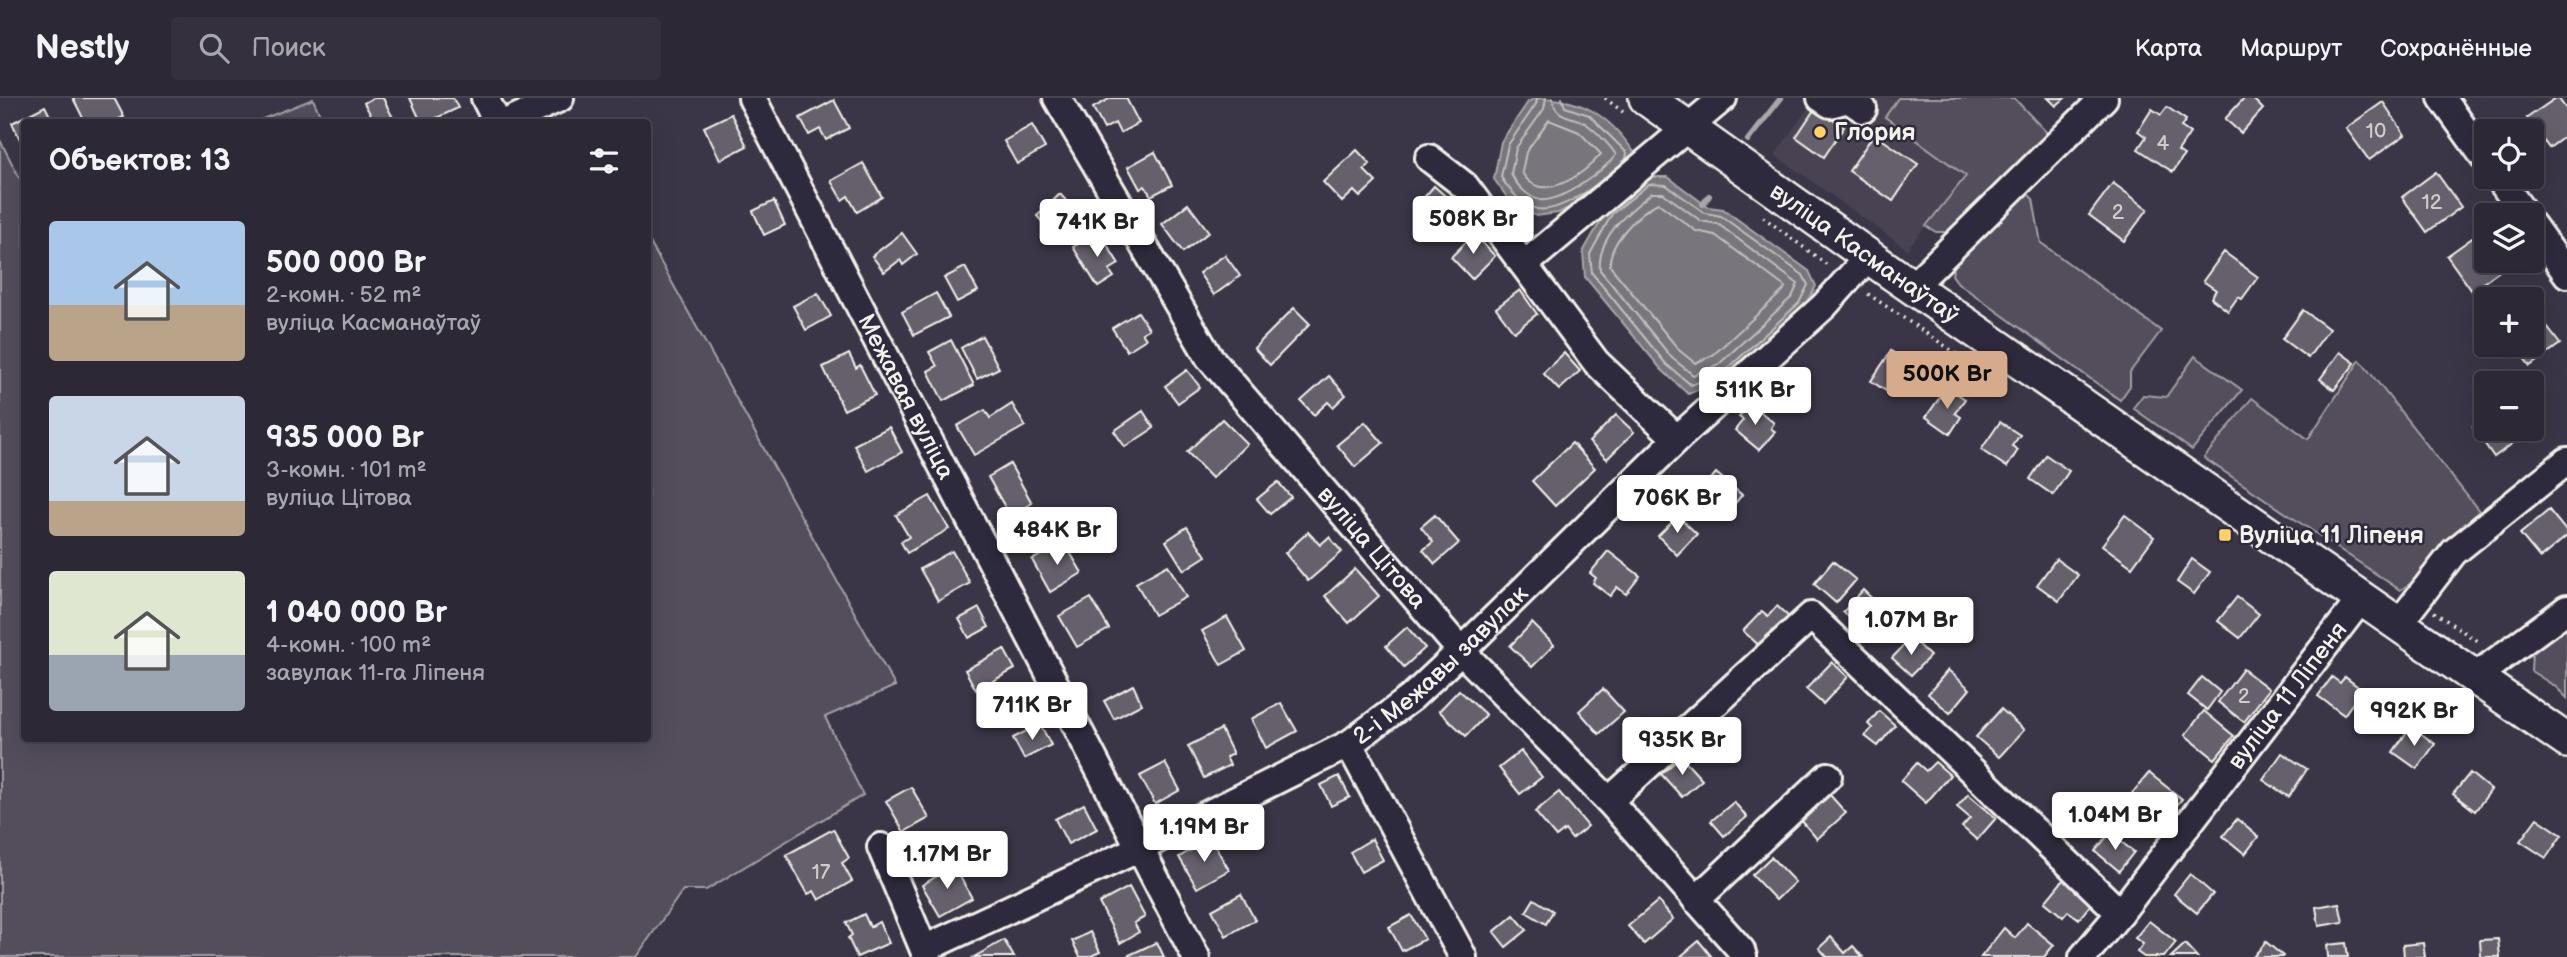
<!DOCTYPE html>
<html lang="ru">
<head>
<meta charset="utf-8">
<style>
  :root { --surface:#2c2835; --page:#34303d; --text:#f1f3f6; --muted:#a6a6ad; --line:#484450; --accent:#d6ab8b }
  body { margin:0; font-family:"Balsamiq Sans",sans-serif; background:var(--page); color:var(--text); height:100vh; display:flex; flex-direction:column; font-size:26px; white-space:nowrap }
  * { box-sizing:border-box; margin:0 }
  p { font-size:23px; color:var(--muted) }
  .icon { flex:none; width:38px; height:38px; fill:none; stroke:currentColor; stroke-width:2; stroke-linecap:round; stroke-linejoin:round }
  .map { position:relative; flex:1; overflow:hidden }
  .details { position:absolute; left:21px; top:21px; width:630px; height:623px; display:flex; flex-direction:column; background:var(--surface); border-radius:7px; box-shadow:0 7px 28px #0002,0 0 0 2px var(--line) }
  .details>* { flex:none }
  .buttons { position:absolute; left:2474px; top:21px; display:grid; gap:14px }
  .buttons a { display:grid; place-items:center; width:70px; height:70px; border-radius:7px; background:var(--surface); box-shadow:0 7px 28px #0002,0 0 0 2px var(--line); font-size:35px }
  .price { position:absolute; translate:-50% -60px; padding:0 16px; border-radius:7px; background:#fff; color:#222; font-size:23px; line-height:46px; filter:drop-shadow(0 2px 4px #0008) }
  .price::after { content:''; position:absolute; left:50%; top:42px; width:21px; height:16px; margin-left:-10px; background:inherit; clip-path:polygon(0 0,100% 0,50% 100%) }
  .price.on { background:var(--accent); color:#111 }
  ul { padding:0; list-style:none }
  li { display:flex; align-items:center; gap:21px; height:175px; padding:0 28px }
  li span { display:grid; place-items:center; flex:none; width:196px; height:140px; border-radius:7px; color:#555 }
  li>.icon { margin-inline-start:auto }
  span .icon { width:84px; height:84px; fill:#fffc; stroke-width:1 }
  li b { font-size:30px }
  h2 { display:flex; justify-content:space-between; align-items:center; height:84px; padding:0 28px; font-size:30px }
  header { display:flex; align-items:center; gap:42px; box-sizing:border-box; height:98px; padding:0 35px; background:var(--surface); border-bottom:2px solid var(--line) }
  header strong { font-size:33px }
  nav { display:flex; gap:38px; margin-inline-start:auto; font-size:24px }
  .search { width:490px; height:63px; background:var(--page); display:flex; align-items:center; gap:18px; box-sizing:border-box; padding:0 24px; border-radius:7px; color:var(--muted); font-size:26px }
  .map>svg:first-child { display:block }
  .built { fill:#484352 }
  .green { fill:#534e5c; stroke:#a4a0a2; stroke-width:2 }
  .water { fill:#78747b; stroke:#aaa6a7; stroke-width:2 }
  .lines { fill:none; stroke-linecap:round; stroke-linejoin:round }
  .shore { stroke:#c2bfbc; stroke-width:2 }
  .stream { stroke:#aaa6a7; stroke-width:6 }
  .building { fill:#65616c; stroke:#f4f1e8; stroke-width:2 }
  .minor-casing { stroke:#f4f1e8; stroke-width:32 }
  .major-casing { stroke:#f4f1e8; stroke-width:38 }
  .path { stroke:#f4f1e8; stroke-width:3.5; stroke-dasharray:2 5; stroke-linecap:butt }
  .minor { stroke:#2f2a3d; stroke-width:26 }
  .major { stroke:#2f2a3d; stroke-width:33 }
  .poi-dot { fill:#ffd166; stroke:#2f2a3d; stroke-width:2.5 }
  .labels { text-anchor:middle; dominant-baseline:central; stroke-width:5; stroke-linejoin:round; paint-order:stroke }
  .number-label { font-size:21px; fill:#d0cdc9 }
  .poi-label { font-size:24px; font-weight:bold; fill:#f4f1e8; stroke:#2f2a3d; text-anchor:start }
  .street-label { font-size:24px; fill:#f4f1e8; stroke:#2f2a3d }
</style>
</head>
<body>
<header>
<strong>Nestly</strong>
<div class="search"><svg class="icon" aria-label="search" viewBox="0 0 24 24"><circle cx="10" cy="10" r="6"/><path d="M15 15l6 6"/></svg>Поиск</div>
<nav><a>Карта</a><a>Маршрут</a><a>Сохранённые</a></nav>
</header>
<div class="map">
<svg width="2567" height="859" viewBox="0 0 2567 859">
  <rect width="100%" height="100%" fill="#3b3647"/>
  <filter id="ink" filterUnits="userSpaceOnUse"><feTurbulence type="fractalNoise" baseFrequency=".0143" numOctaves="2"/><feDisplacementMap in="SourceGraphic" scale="14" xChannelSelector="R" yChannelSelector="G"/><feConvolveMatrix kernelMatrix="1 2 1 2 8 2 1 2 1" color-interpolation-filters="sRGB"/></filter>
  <g filter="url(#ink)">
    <polygon class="built" points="1815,0 1898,0 1885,19 1966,78 1907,151 1775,57"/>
    <g class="green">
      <polygon points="1898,0 2014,0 2048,36 1994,94 1947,134 1936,134 1926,128 1966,78 1885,19"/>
      <polygon points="313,1 323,24 255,24"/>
      <polygon points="0,42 24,89 24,640 648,640 648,141 895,588 825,619 863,697 706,792 683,792 636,859 0,859"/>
      <polygon points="2025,93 2033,101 2041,145 2161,233 2130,274 2130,288 2120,302 1958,185 1952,177 1954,168 1961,158"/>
      <polygon points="2195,258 2242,292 2192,352 2133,310 2143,297 2166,299"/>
      <polygon points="2360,262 2479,413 2450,442 2423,478 2400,492 2204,360 2252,300 2308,341"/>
      <polygon points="2567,526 2567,600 2556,589 2531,573 2532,555"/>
    </g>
    <g class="water">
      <path d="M1535,0C1581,0 1608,16 1634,54L1632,66L1592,99L1558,115L1536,118L1509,102L1494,81L1501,44L1528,4Z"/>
      <polygon points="1647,79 1668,79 1708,109 1723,111 1809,173 1816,188 1805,209 1727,280 1688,296 1661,271 1585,179 1583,154 1607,112"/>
    </g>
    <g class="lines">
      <g class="shore">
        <path d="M1537,0L1536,6L1508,47L1501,79C1508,91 1522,107 1537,111C1563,116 1610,78 1626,61L1627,55L1589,17L1565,9L1562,0"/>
        <path d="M1546,0L1544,11L1516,50L1511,76C1516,86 1527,99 1540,102C1561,105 1604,72 1616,57C1610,47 1595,32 1585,25C1571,17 1554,20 1553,0"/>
        <path d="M1549,22L1579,34L1601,56C1584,77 1539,108 1522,74L1526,54Z"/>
        <polygon points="1649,86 1666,87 1705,115 1721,118 1803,177 1808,187 1799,205 1724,274 1691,287 1666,266 1592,175 1590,156 1612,116"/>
        <path d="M1652,95H1663L1701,123L1718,126L1798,186L1792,199L1719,266L1693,277L1672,260L1600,172C1597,138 1628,114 1652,95Z"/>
        <path d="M1658,105L1696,133L1715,137L1785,189L1783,193L1713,257L1695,265L1680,253L1610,168C1608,145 1639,114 1658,105Z"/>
      </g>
      <g class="stream">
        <polyline points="1748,42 1781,0"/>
        <polyline points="1703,106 1709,98"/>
      </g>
    </g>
    <g class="building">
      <polygon points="73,0 114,0 124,19 112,24 85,24"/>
      <polygon points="373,0 383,0 394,22 388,24 375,24 364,5"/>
      <polygon points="410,0 453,0 458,10 428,24 421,24"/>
      <polygon points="1111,0 1126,0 1139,25 1120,35 1115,25 1104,31 1093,10"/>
      <polygon points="2048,0 2065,0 2056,8"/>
      <polygon points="2244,0 2252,0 2263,11 2241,35 2225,21"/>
      <polygon points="2556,0 2558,0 2567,12 2567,37 2549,50 2527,20"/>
      <polygon points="834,2 849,30 826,42 820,31 809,37 800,20"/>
      <polygon points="2383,4 2405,37 2369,62 2346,30"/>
      <polygon points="45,8 53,24 24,24 24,49 12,25"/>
      <polygon points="1816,9 1844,29 1824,59 1796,39"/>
      <polygon points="2167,9 2186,22 2181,29 2190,35 2178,53 2184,57 2173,74 2138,51 2146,39 2138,33 2152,11 2161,17"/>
      <polygon points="731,16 747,48 720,62 704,29"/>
      <polygon points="1032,27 1045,50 1017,66 1004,43"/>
      <polygon points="1874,36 1918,66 1893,103 1849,73"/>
      <polygon points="1357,52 1370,66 1364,72 1376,84 1360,99 1354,93 1342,104 1323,84"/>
      <polygon points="1155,54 1172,87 1151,98 1145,88 1140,91 1128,69"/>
      <polygon points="863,65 882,99 857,114 848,98 842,102 831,83"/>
      <polygon points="2436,74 2461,109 2427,134 2402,99"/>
      <polygon points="2113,85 2148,111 2124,143 2089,117"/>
      <polygon points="1434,88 1451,103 1430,127 1413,112"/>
      <polygon points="1060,96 1082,120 1058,142 1037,118"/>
      <polygon points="774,103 785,127 764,137 753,113"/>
      <polygon points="1188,106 1209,134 1183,154 1162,126"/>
      <polygon points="902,135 917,156 903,167 900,162 884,174 872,158"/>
      <polygon points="1095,136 1102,148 1106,145 1119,166 1109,172 1114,179 1098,189 1073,149"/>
      <polygon points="1474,136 1495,158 1472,181 1451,159"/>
      <polygon points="2478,136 2487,149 2487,163 2496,163 2502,171 2472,193 2447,158"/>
      <polygon points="2224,154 2258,179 2242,201 2238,199 2228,213 2211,200 2216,192 2203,183"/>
      <polygon points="1225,157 1240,178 1214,197 1199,175"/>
      <polygon points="965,169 978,193 957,204 944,180"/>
      <polygon points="1520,192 1537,216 1514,234 1496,210"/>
      <polygon points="818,195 831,218 806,232 793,208"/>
      <polygon points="936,195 949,219 914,237 902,214"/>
      <polygon points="1294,210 1310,226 1270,267 1254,250"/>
      <polygon points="2303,212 2329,231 2308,260 2282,241"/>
      <polygon points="1138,214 1149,231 1142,235 1146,241 1127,253 1112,230"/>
      <polygon points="2538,217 2560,246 2530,268 2514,247 2532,247 2532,221"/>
      <polygon points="982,238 999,270 977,281 961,250"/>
      <polygon points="951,242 974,287 943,303 928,273 937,268 929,254"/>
      <polygon points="1891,253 1913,268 1894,298 1871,283"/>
      <polygon points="2340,254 2355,265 2334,292 2320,281"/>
      <polygon points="1564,255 1580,273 1559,292 1543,275"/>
      <polygon points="849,256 856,270 860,267 875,297 844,312 823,269"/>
      <polygon points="1187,272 1200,289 1178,305 1165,288"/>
      <polygon points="1329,278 1346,297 1333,309 1328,304 1314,317 1301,303"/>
      <polygon points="1947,289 1965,301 1955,315 1961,319 1950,336 1926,319"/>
      <polygon points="1750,305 1774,325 1771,330 1775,334 1759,352 1735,332 1743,322 1739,319"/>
      <polygon points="1012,306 1025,328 974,357 957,328 985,312 990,320"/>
      <polygon points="1143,313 1154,330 1125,349 1114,333"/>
      <polygon points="1616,317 1634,334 1607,361 1589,344"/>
      <polygon points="2487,319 2487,331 2519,331 2524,337 2494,359 2473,329"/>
      <polygon points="1222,321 1247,346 1212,380 1187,354"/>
      <polygon points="1365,324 1383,345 1355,369 1337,347"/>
      <polygon points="2000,324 2020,337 2012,348 2018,352 2007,369 1981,352"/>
      <polygon points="889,329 902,354 868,373 854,347"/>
      <polygon points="1572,345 1595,370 1555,408 1532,383"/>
      <polygon points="2046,357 2069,373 2053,397 2030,381"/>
      <polygon points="1010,366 1032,405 1010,418 988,379"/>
      <polygon points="1716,375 1742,397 1723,420 1697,398"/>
      <polygon points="1278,384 1291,399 1270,416 1257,401"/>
      <polygon points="930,398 949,431 907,455 901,444 909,439 896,417"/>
      <polygon points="2549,412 2567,434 2567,438 2540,460 2520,436"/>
      <polygon points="1435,417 1459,445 1435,466 1423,452 1433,444 1421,429"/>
      <polygon points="2125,417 2154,439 2132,469 2102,447"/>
      <polygon points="1678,418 1697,436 1677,457 1658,438"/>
      <polygon points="1187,429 1206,458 1184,472 1166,443"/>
      <polygon points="1308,434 1320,447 1329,439 1342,454 1308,483 1285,455"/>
      <polygon points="1064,444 1082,475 1050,494 1032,462"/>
      <polygon points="952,453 970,485 938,503 920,471"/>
      <polygon points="1608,453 1640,478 1626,496 1617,489 1610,498 1593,485 1596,480 1590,475"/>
      <polygon points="2056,461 2078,477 2059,503 2037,487"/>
      <polygon points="2192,461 2210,474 2194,496 2177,484"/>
      <polygon points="1833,463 1856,482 1836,505 1814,486"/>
      <polygon points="1168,467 1186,499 1154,517 1136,485"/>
      <polygon points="1355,471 1379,498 1349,525 1325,498"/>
      <polygon points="1863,492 1891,518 1871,540 1843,514"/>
      <polygon points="2237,499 2259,516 2240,540 2218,523"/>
      <polygon points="1091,500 1109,531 1077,549 1059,518"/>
      <polygon points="1777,508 1790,520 1762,550 1743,533 1762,513 1768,518"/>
      <polygon points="979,510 989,529 969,540 959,521"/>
      <polygon points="1227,519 1246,553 1221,567 1202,533"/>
      <polygon points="1532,525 1554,547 1532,569 1510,548"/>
      <polygon points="1407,529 1425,550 1404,569 1386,548"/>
      <polygon points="1911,540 1930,558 1911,577 1892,560"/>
      <polygon points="1004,551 1015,571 976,592 965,572"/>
      <polygon points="1832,564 1848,579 1823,606 1806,591"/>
      <polygon points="2243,571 2269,591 2244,624 2218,604"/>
      <polygon points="1948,572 1970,591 1950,615 1928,596"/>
      <polygon points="2202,579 2220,594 2207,612 2188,597"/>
      <polygon points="2332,579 2340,585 2345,579 2362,592 2344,617 2318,598"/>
      <polygon points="1133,587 1142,606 1114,621 1104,603"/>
      <polygon points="1603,591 1624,614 1599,636 1579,613"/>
      <polygon points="1459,592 1486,617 1466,638 1439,613"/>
      <polygon points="1281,605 1297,633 1266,650 1251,621"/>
      <polygon points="2001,611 2024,632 1999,659 1976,639"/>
      <polygon points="1879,613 1895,627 1878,648 1865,638 1872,630 1868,626"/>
      <polygon points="2204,613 2234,638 2215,661 2185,637"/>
      <polygon points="1040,626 1051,647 1024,661 1013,640"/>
      <polygon points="2411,628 2435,646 2417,671 2393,654"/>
      <polygon points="1221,631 1233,656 1226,659 1230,667 1204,680 1188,648"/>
      <polygon points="1521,653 1542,679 1520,696 1499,670"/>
      <polygon points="2282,655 2307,671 2289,699 2263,682"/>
      <polygon points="1681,659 1702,682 1682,699 1661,676"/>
      <polygon points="1935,664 1950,677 1926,705 1901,683 1917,665 1926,673"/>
      <polygon points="1165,665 1180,692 1155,706 1140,678"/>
      <polygon points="2149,675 2182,701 2161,726 2129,699"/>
      <polygon points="2470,675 2491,692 2475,713 2453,696"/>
      <polygon points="1339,678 1350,699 1331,708 1321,687"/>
      <polygon points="911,689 929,720 904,734 886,703"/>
      <polygon points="1559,694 1588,728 1572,741 1565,732 1556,739 1535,714"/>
      <polygon points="1968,696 1996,720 1977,742 1962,729 1970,720 1957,709"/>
      <polygon points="1830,697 1846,715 1817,741 1801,722"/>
      <polygon points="1734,704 1747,719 1724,738 1711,723"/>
      <polygon points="1084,706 1097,731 1068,746 1055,721"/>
      <polygon points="2537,720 2562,737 2546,760 2520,743"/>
      <polygon points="2237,721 2258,739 2245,756 2223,738"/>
      <polygon points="833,731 849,760 842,765 852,783 819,802 814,793 808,796 786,757"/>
      <polygon points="2110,735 2134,754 2119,773 2095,753"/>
      <polygon points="1211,741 1229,772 1197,790 1179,759"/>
      <polygon points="1372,741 1383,762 1361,774 1350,754"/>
      <polygon points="1771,759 1795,784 1776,802 1752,777"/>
      <polygon points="954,768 972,800 940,818 922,787"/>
      <polygon points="2190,776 2213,796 2197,815 2174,796"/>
      <polygon points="2064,781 2092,805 2079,821 2068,813 2063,819 2045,804"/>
      <polygon points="1129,789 1145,819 1134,825 1139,834 1120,845 1099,805"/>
      <polygon points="1241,796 1255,822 1226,838 1212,812"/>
      <polygon points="1534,801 1553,813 1546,826 1526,814"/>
      <polygon points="1658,803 1673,821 1644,846 1628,828"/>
      <polygon points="2339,805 2343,824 2319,828 2316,809"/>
      <polygon points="864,816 870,829 879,824 889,845 857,859 848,840 852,837 846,825"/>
      <polygon points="1411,817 1425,841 1402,853 1389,829"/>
      <polygon points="1514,817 1527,832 1506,849 1494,834"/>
      <polygon points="2149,823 2176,844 2164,859 2144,859 2137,854 2143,846 2135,840"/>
      <polygon points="2027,825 2054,847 2044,859 1981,859 2004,830 2015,840"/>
      <polygon points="1090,834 1100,854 1089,859 1080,859 1072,843"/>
      <polygon points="1831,839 1845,855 1853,848 1863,859 1827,859 1819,850"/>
      <polygon points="2498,841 2500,859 2481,859 2480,842"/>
      <polygon points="1004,842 1014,859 974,859"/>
      <polygon points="1699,843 1712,859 1680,859"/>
      <polygon points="1157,844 1164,859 1125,859"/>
      <polygon points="2266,844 2283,858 2282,859 2253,859"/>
      <polygon points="2346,845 2348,859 2328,859 2327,847"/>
      <polygon points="2423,845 2425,859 2404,859 2403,847"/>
      <polygon points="2185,846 2197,859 2171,859"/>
    </g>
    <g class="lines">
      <g class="minor-casing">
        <g id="minor">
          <polyline points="485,0 497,24"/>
          <path id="s1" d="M752,0L1196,859"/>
          <path id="s2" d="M1057,0L1209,259L1461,553L1609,703L1741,852L1743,859"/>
          <polyline points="1821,0 1830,6 1848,1 1863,11"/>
          <polyline points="2442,0 2487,63"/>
          <polyline points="507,24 560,0"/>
          <polyline points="1429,60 1465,88 1596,264 1677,341"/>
          <polyline points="2498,79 2525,117"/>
          <polyline points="2532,127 2567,176"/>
          <polyline points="1524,167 1723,0"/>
          <polyline points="1912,189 2104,0"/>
          <polyline points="2399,525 2454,454 2567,363"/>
          <polyline points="2476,578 2567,511"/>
          <polyline points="1349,646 1463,859"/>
          <polyline points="1609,703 1811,518 2120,815"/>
          <polyline points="881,749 927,859"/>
          <polyline points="1696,802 1828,678"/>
          <path id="s3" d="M924,851L1140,750L1349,646L1411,600L1461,553L1677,341L1824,208L1869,158"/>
          <path id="s4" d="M2083,859L2120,815L2361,501"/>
        </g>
      </g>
      <g class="major-casing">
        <g id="major">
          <path id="s5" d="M1646,0L1892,175L2567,643"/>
        </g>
      </g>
      <g class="path">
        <polyline points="1605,0 1623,14"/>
        <polyline points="1763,119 1830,169"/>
        <polyline points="1868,196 1972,266"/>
        <polyline points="2434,514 2480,545"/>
      </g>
      <use href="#minor" class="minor"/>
      <use href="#major" class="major"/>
    </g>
  </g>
  <g class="poi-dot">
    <circle cx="1820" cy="34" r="7"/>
    <rect x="2218" y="430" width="14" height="14" rx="3.5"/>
  </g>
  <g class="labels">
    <g class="number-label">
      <text x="2376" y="33">10</text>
      <text x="2163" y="45">4</text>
      <text x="2432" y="104">12</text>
      <text x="2118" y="114">2</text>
      <text x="2244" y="598">2</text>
      <text x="821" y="774">17</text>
    </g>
    <g class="poi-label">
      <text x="1834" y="34">Глория</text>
      <text x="2239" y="437">Вуліца 11 Ліпеня</text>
    </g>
    <g class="street-label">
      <text stroke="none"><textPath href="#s5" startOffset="268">вуліца Касманаўтаў</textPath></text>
      <text stroke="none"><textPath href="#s1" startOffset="336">Межавая вуліца</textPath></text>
      <text stroke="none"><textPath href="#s2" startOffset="551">вуліца Цітова</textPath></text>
      <text stroke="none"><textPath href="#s3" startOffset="593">2-і Межавы завулак</textPath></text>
      <text stroke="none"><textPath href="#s4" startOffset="332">вуліца 11 Ліпеня</textPath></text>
    </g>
  </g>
</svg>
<div class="buttons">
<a><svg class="icon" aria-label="locate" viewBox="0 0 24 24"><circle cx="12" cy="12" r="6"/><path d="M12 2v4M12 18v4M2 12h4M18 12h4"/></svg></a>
<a><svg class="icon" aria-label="layers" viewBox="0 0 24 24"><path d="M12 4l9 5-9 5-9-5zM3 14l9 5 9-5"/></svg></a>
<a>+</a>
<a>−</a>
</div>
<b class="price" style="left:1473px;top:158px">508K Br</b>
<b class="price" style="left:1097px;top:161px">741K Br</b>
<b class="price on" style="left:1947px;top:313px">500K Br</b>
<b class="price" style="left:1755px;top:329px">511K Br</b>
<b class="price" style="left:1677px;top:437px">706K Br</b>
<b class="price" style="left:1057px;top:469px">484K Br</b>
<b class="price" style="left:1911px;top:559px">1.07M Br</b>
<b class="price" style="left:1032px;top:644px">711K Br</b>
<b class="price" style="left:2414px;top:650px">992K Br</b>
<b class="price" style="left:1682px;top:679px">935K Br</b>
<b class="price" style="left:2115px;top:754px">1.04M Br</b>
<b class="price" style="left:1204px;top:766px">1.19M Br</b>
<b class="price" style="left:947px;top:793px">1.17M Br</b>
<section class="details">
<h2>Объектов: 13<svg class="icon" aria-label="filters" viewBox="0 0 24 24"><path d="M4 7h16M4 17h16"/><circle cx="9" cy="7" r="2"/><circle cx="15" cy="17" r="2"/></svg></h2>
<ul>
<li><span style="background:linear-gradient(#a9c7e8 60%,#b9a48a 0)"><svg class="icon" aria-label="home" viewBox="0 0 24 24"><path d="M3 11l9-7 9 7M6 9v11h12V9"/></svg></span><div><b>500 000 Br</b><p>2-комн. · 52 m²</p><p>вуліца Касманаўтаў</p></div></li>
<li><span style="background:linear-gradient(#c9d6e8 75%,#b9a48a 0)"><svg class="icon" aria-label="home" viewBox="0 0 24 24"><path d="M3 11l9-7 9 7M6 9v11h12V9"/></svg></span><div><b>935 000 Br</b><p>3-комн. · 101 m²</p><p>вуліца Цітова</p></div></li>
<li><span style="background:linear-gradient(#dfe7d0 60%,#9aa5b1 0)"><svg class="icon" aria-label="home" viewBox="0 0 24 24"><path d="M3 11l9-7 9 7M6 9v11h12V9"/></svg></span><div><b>1 040 000 Br</b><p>4-комн. · 100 m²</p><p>завулак 11-га Ліпеня</p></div></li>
</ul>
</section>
</div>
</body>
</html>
